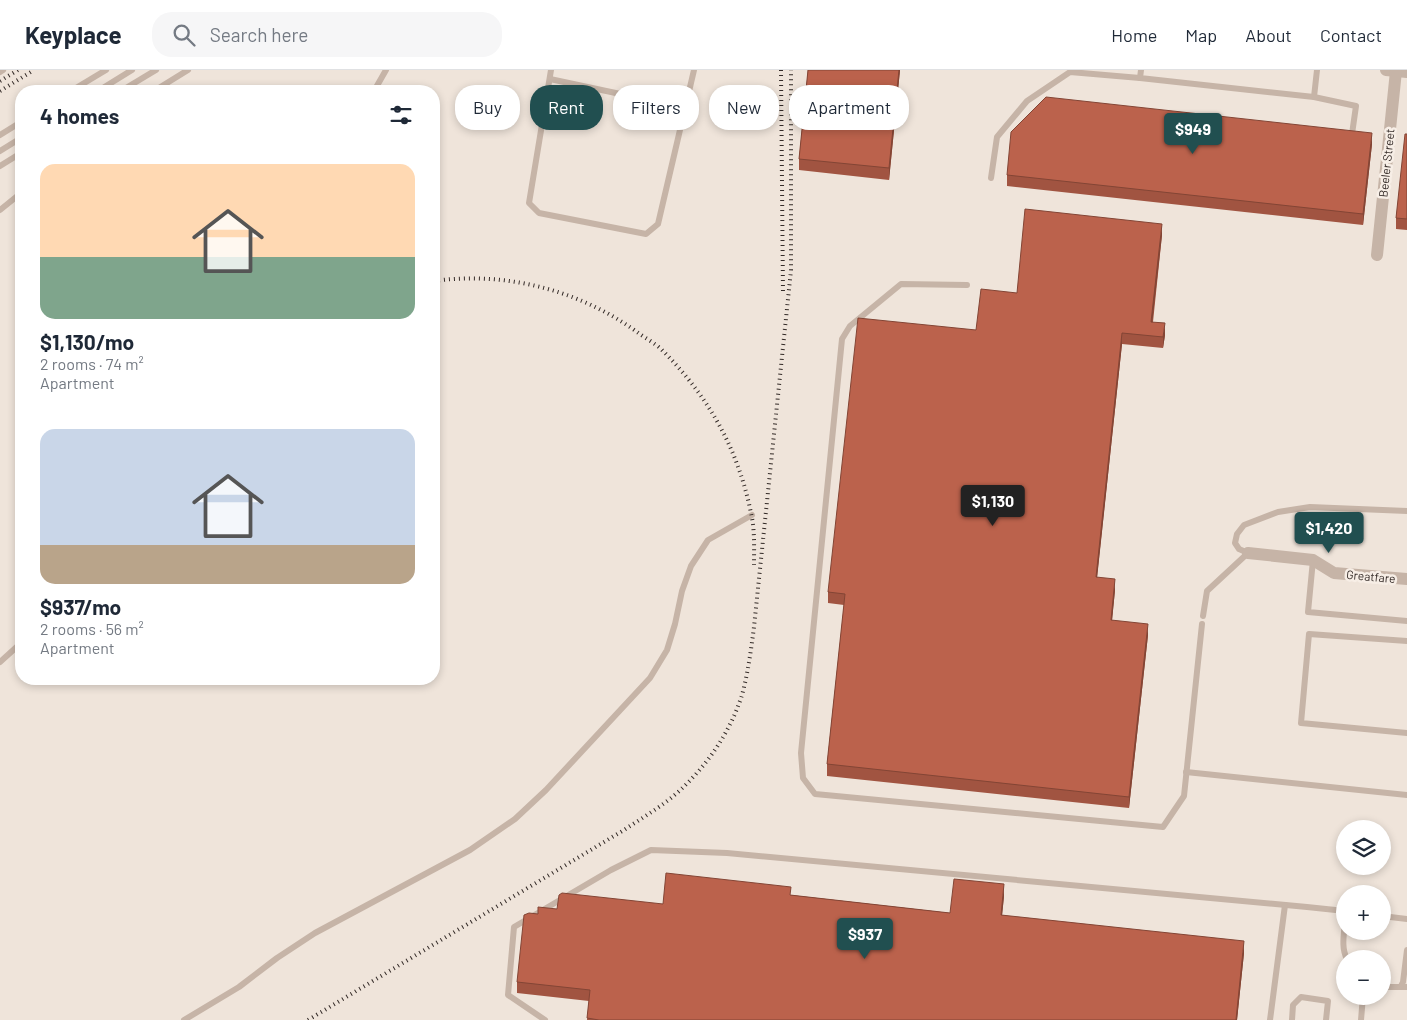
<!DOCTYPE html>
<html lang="en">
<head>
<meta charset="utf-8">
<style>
  :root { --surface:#fff; --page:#f6f6f7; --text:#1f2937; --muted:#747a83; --line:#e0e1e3; --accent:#214f50 }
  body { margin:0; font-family:Barlow,sans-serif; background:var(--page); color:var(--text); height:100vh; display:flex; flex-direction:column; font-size:19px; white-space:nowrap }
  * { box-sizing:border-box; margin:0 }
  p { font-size:16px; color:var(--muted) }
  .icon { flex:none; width:28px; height:28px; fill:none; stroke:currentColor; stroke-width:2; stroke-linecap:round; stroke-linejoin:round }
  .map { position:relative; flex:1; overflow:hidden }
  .details { position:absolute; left:15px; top:15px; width:425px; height:600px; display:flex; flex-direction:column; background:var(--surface); border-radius:20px; box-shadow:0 2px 8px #0003 }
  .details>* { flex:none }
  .guide { position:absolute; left:455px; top:15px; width:475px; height:45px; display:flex; gap:10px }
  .fabs { position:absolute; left:1336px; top:750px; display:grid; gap:10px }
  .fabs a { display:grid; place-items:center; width:55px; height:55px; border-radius:50%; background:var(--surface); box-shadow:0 2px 8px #0003; font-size:25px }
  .price { position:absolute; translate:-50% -42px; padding:0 11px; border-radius:5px; background:var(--accent); color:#fff; font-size:16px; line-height:32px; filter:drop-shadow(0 1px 2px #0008) }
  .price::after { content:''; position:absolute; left:50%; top:30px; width:15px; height:11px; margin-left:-8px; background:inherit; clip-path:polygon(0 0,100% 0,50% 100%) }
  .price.selected { background:#222; color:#fff }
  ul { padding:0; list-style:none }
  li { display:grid; align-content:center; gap:10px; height:265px; padding:0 25px }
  li span { display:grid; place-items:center; height:155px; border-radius:15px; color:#555 }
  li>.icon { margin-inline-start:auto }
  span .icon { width:90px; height:90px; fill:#fffc; stroke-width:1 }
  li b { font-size:21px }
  h2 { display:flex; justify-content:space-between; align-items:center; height:60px; padding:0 25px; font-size:21px }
  .chip { padding:0 18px; border-radius:20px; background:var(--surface); box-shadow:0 2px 8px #0003; font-size:18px; line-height:45px }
  .chip.selected { background:var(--accent); color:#fff }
  header { display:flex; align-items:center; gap:30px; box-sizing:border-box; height:70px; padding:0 25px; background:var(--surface); border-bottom:1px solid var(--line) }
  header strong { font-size:24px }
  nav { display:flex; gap:28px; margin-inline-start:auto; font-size:18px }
  .search { width:350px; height:45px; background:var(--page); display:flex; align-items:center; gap:12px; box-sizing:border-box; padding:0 18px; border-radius:20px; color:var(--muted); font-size:19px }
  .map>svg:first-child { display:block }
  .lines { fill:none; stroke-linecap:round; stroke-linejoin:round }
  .service { stroke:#c6b4a7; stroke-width:6 }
  .minor { stroke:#c6b4a7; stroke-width:12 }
  .rail { stroke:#332a27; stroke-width:4; stroke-dasharray:1 4; stroke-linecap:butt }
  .wall { fill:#a15441 }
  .shaded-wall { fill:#834535 }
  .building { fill:#bb624c; stroke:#834535 }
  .labels { text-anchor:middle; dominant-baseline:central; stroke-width:5; stroke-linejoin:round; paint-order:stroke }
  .street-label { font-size:12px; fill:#332a27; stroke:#f7eee6 }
</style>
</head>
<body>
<header>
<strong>Keyplace</strong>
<div class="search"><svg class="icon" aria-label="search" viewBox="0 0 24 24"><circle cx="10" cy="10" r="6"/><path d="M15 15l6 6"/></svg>Search here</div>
<nav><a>Home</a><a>Map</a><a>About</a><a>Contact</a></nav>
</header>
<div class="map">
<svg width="1407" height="950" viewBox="0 0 1407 950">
  <rect width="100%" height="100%" fill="#efe4da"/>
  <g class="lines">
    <g class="service">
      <polyline points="551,0 529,133 539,143 646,164 658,154 694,0"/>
      <polyline points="1141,0 1140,8 1314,27 1317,0"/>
      <polyline points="0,2 3,0"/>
      <polyline points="550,9 686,38"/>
      <polyline points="71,21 106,0"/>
      <polyline points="98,21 132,0"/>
      <polyline points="121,21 156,0"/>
      <polyline points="154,21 188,0"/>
      <polyline points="374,21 386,0"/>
      <polyline points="1314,27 1356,36 1352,64"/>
      <polyline points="0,65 21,52"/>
      <polyline points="0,81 21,68"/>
      <polyline points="0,96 21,83"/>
      <polyline points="991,108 997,67 1027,31 1070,2 1140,8"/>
      <polyline points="0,140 21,123"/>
      <polyline points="967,215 901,214 850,256 842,269 801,683 803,708 815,724 1163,757 1184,726 1202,554"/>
      <polyline points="1313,490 1308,542 1407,551"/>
      <polyline points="1203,546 1207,521 1248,483 1239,479 1235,473 1237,464 1244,455 1278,442 1310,437 1407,441"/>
      <polyline points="1407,571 1309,564 1301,653 1407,663"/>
      <polyline points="0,592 21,573"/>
      <polyline points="1186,702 1407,725"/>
      <polyline points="1382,846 1407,849"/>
      <path d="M1345,852C1344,864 1341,878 1347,889"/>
      <polyline points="1382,916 1388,917 1407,917"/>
      <polyline points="1401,916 1403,912 1407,880"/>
      <polyline points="184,950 239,917 277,888 315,863 470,780 515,749 546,720 650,608 667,580 675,554 682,521 691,496 708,470 752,445"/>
      <polyline points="545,950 508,925 514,857 611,800 651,780 727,783 1307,837 1345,841"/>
      <polyline points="1270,950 1285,835"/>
      <polyline points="1292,950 1293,935 1301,927 1328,931 1326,950"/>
      <polyline points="1361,950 1363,926"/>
    </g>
    <g class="minor">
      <polyline points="1386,0 1407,2"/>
      <polyline points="1377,185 1396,1"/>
      <polyline points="1248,483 1313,490 1334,503 1407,509"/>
    </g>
    <g class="rail">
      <polyline points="781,0 783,225"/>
      <polyline points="0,11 18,0"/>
      <polyline points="0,21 34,0"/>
      <path d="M434,211C505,201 579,220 637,262C645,268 655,273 662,280C709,327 738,379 751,443C755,460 754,479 754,496"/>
      <path d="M308,950L624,760C642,748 661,737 677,723C706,697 730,663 742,625C748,603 751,580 754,557L791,200V0"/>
    </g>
  </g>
  <g class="wall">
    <polygon points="808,0 900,0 889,110 799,100 799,89"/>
    <polygon points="1407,64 1407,160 1396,159 1396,148"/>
    <polygon points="1372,74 1363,155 1007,116 1007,105"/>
    <polygon points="1162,165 1153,252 1165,265 1163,278 1122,274 1097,507 1115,520 1112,550 1148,565 1129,738 827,706 827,694 844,535 828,533 828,522 976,260 1017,223"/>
    <polygon points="791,825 950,843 1004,826 1002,845 1244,883 1237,950 587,950 589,931 517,923 517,912 538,844 557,839 663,834"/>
  </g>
  <g class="shaded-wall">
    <polygon points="899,0 900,0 889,110 889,98"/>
    <polygon points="1372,63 1372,74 1363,155 1363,144"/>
    <polygon points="1162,154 1162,165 1151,263 1151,252"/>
    <polygon points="1165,253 1165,265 1163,278 1163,267"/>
    <polygon points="1122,263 1122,274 1096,518 1096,507"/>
    <polygon points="1115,509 1115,520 1111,561 1111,550"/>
    <polygon points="1148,554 1148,565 1129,738 1129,727"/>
    <polygon points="1004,814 1004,826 1001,856 1001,845"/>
    <polygon points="1244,871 1244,883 1237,950 1236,950"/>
  </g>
  <g class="building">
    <polygon points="808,0 899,0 889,98 799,89"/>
    <polygon points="1046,27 1372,63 1363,144 1007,105 1011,62"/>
    <polygon points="1405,64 1407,64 1407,149 1396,148"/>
    <polygon points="1025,139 1162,154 1151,252 1165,253 1163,267 1122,263 1096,507 1115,509 1111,550 1148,554 1129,727 827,694 845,524 828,522 858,248 976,260 981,219 1017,223"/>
    <polygon points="666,803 791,817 790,825 950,843 954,809 1004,814 1001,845 1244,871 1236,950 599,950 587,948 590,920 517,912 524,845 529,843 538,844 538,837 557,839 559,825 562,823 663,834"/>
  </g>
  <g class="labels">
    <g class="street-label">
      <text transform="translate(1386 93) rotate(-84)">Beeler Street</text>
      <text transform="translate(1371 506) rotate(5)">Greatfare</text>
    </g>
  </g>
</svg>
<div class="fabs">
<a><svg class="icon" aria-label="layers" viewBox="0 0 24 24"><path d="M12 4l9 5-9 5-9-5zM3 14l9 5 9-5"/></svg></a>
<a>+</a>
<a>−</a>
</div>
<b class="price" style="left:1193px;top:85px">$949</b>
<b class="price selected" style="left:993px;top:457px">$1,130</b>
<b class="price" style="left:1329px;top:484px">$1,420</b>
<b class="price" style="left:865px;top:890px">$937</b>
<div class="guide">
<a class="chip">Buy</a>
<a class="chip selected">Rent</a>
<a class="chip">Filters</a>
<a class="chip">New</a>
<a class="chip">Apartment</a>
</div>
<section class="details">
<h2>4 homes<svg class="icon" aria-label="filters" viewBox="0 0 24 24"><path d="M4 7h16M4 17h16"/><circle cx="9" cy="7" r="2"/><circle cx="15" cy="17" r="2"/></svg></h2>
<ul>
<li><span style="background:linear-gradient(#ffd9b3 60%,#7fa58c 0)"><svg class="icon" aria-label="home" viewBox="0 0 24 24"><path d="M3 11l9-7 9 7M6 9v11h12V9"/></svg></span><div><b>$1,130/mo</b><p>2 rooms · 74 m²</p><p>Apartment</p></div></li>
<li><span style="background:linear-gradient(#c9d6e8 75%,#b9a48a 0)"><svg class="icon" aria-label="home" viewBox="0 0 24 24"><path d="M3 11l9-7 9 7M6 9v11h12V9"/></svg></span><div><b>$937/mo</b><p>2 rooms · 56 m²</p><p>Apartment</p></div></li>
</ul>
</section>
</div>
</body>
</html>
